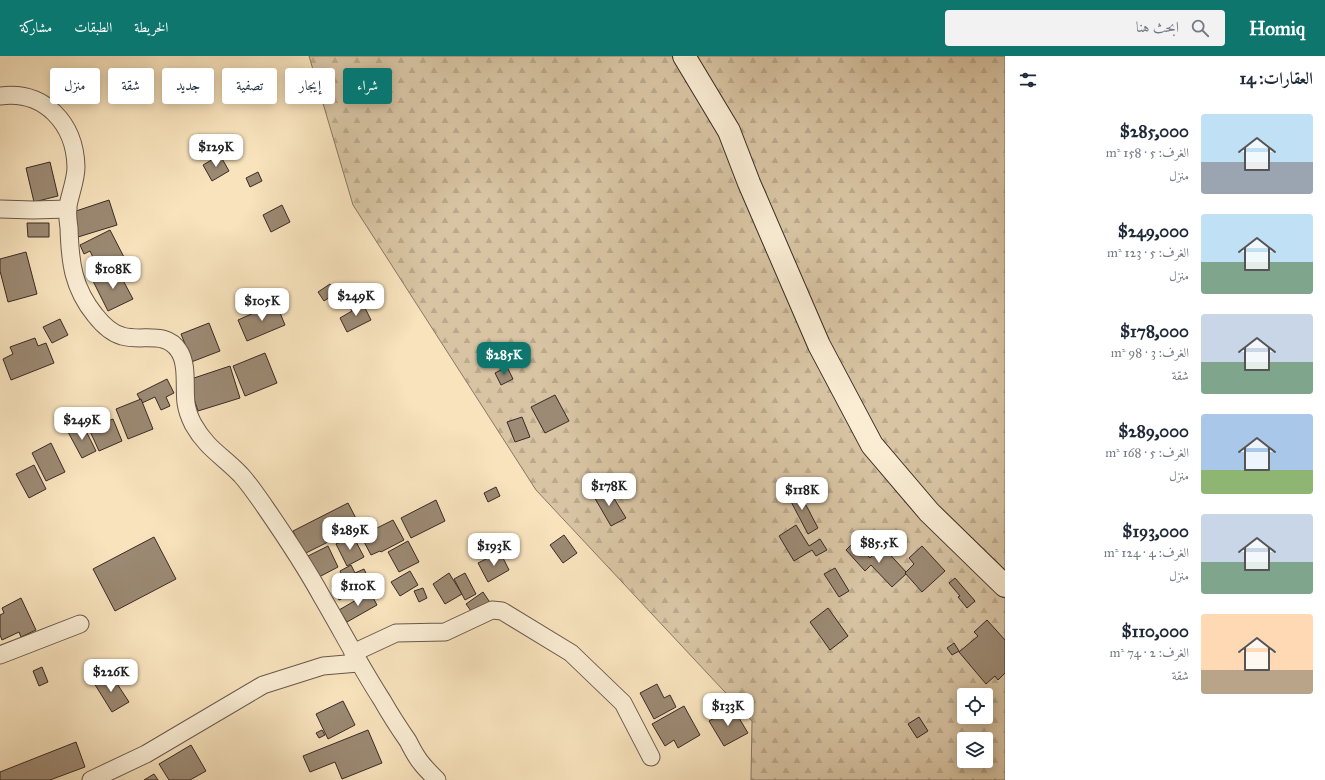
<!DOCTYPE html>
<html lang="ar">
<head>
<meta charset="utf-8">
<style>
  :root { --surface:#fff; --page:#f2f2f3; --text:#1f2937; --muted:#747a83; --accent:#0f766e }
  body { margin:0; font-family:"IM FELL Great Primer",Amiri,serif; background:var(--page); color:var(--text); direction:rtl; height:100vh; display:flex; flex-direction:column; font-size:15px; white-space:nowrap }
  * { box-sizing:border-box; margin:0 }
  p { font-size:13px; color:var(--muted) }
  .icon { flex:none; width:22px; height:22px; fill:none; stroke:currentColor; stroke-width:2; stroke-linecap:round; stroke-linejoin:round }
  .map { position:relative; flex:1; overflow:hidden; direction:ltr }
  .side { display:flex; flex-direction:column; background:var(--surface); width:320px }
  .side>* { flex:none }
  .top-card { position:absolute; left:12px; top:12px; width:380px; height:36px; direction:rtl; display:flex; gap:8px }
  .controls { position:absolute; left:957px; top:632px; display:grid; gap:8px }
  .controls a { display:grid; place-items:center; width:36px; height:36px; border-radius:4px; background:var(--surface); box-shadow:0 2px 10px #0003; font-size:20px }
  .price { position:absolute; translate:-50% -34px; padding:0 9px; border-radius:8px; background:#fff; color:#222; font-size:13px; line-height:26px; filter:drop-shadow(0 1px 2px #0008) }
  .price::after { content:''; position:absolute; left:50%; top:24px; width:12px; height:9px; margin-left:-6px; background:inherit; clip-path:polygon(0 0,100% 0,50% 100%) }
  .price.selected { background:var(--accent); color:#fff }
  ul { padding:0; list-style:none }
  li { display:flex; align-items:center; gap:12px; height:100px; padding:0 12px }
  li span { display:grid; place-items:center; flex:none; width:112px; height:80px; border-radius:4px; color:#555 }
  li>.icon { margin-inline-start:auto }
  span .icon { width:48px; height:48px; fill:#fffc; stroke-width:1 }
  li b { font-size:17px }
  h2 { display:flex; justify-content:space-between; align-items:center; height:48px; padding:0 12px; font-size:17px }
  .tag { padding:0 14px; border-radius:4px; background:var(--surface); box-shadow:0 2px 10px #0003; font-size:14px; line-height:36px }
  .tag.selected { background:var(--accent); color:#fff }
  header { display:flex; align-items:center; gap:24px; box-sizing:border-box; height:56px; padding:0 20px; background:var(--accent); color:#fff }
  header strong { font-size:19px }
  nav { display:flex; gap:22px; margin-inline-start:auto; font-size:14px }
  .search { width:280px; height:36px; background:var(--page); display:flex; align-items:center; gap:10px; box-sizing:border-box; padding:0 14px; border-radius:4px; color:var(--muted); font-size:15px }
  main { display:flex; flex:1; min-height:0 }
  .map>svg:first-child { display:block }
  .forest { fill:url(#forest-firs); stroke:#887764; fill-rule:evenodd }
  .building { fill:#9c8a74; stroke:#392a25 }
  .lines { fill:none; stroke-linecap:round; stroke-linejoin:round }
  .street-casing { stroke:#69584b; stroke-width:19 }
  .secondary-casing { stroke:#392a25; stroke-width:24 }
  .street { stroke:#faedd4; stroke-width:17 }
  .secondary { stroke:#faedd4; stroke-width:22 }
</style>
</head>
<body>
<header>
<strong>Homiq</strong>
<div class="search"><svg class="icon" aria-label="search" viewBox="0 0 24 24"><circle cx="10" cy="10" r="6"/><path d="M15 15l6 6"/></svg>ابحث هنا</div>
<nav><a>الخريطة</a><a>الطبقات</a><a>مشاركة</a></nav>
</header>
<main>
<section class="side">
<h2>العقارات: 14<svg class="icon" aria-label="filters" viewBox="0 0 24 24"><path d="M4 7h16M4 17h16"/><circle cx="9" cy="7" r="2"/><circle cx="15" cy="17" r="2"/></svg></h2>
<ul>
<li><span style="background:linear-gradient(#bfe0f5 60%,#9aa5b1 0)"><svg class="icon" aria-label="home" viewBox="0 0 24 24"><path d="M3 11l9-7 9 7M6 9v11h12V9"/></svg></span><div><b>$285,000</b><p>الغرف: 5 · 158 m²</p><p>منزل</p></div></li>
<li><span style="background:linear-gradient(#bfe0f5 60%,#7fa58c 0)"><svg class="icon" aria-label="home" viewBox="0 0 24 24"><path d="M3 11l9-7 9 7M6 9v11h12V9"/></svg></span><div><b>$249,000</b><p>الغرف: 5 · 123 m²</p><p>منزل</p></div></li>
<li><span style="background:linear-gradient(#c9d6e8 60%,#7fa58c 0)"><svg class="icon" aria-label="home" viewBox="0 0 24 24"><path d="M3 11l9-7 9 7M6 9v11h12V9"/></svg></span><div><b>$178,000</b><p>الغرف: 3 · 98 m²</p><p>شقة</p></div></li>
<li><span style="background:linear-gradient(#a9c7e8 70%,#8fb573 0)"><svg class="icon" aria-label="home" viewBox="0 0 24 24"><path d="M3 11l9-7 9 7M6 9v11h12V9"/></svg></span><div><b>$289,000</b><p>الغرف: 5 · 168 m²</p><p>منزل</p></div></li>
<li><span style="background:linear-gradient(#c9d6e8 60%,#7fa58c 0)"><svg class="icon" aria-label="home" viewBox="0 0 24 24"><path d="M3 11l9-7 9 7M6 9v11h12V9"/></svg></span><div><b>$193,000</b><p>الغرف: 4 · 124 m²</p><p>منزل</p></div></li>
<li><span style="background:linear-gradient(#ffd9b3 70%,#b9a48a 0)"><svg class="icon" aria-label="home" viewBox="0 0 24 24"><path d="M3 11l9-7 9 7M6 9v11h12V9"/></svg></span><div><b>$110,000</b><p>الغرف: 2 · 74 m²</p><p>شقة</p></div></li>
</ul>
</section>
<div class="map">
<svg width="1005" height="724" viewBox="0 0 1005 724">
  <defs>
    <pattern id="forest-firs" width="22" height="20" patternUnits="userSpaceOnUse"><rect width="22" height="20" fill="#d8c4a3"/><path d="M5 1l3.5 6h-7zM16 11l3.5 6h-7z" fill="#baa98c"/></pattern>
  </defs>
  <rect width="100%" height="100%" fill="#f8e3bd"/>
  <filter id="stains"><feTurbulence type="fractalNoise" baseFrequency=".005" numOctaves="4"/><feColorMatrix values="0 0 0 0 .2 0 0 0 0 .09 0 0 0 0 .02 0 0 0 .5 -.17"/></filter>
  <radialGradient id="worn" r=".72"><stop offset=".6" stop-color="#630" stop-opacity="0"/><stop offset="1" stop-color="#630" stop-opacity=".3"/></radialGradient>
  <path class="forest" d="M309,0H1005V724H751L752,665L536,434L353,149ZM964,639H986V661H964ZM964,683H986V705H964Z"/>
  <g class="building">
    <polygon points="220,99 229,115 212,125 203,109"/>
    <polygon points="50,106 58,140 34,146 26,112"/>
    <polygon points="258,116 262,125 250,131 246,122"/>
    <polygon points="109,144 117,169 78,181 70,157"/>
    <polygon points="282,149 290,166 271,176 263,159"/>
    <polygon points="27,167 49,167 49,181 28,181"/>
    <polygon points="110,174 125,203 100,216 90,195 84,198 80,189"/>
    <polygon points="26,196 37,238 8,246 0,215 0,203"/>
    <polygon points="117,213 133,243 108,255 93,225"/>
    <polygon points="330,228 336,237 324,245 318,236"/>
    <polygon points="361,244 371,264 347,276 340,262 352,255 349,250"/>
    <polygon points="276,247 285,269 247,285 238,264"/>
    <polygon points="60,263 68,279 52,287 43,271"/>
    <polygon points="209,267 220,295 186,308 179,291 185,288 181,278"/>
    <polygon points="35,282 38,290 46,287 54,307 11,324 3,303 13,298 10,291"/>
    <polygon points="265,297 277,327 245,340 233,310"/>
    <polygon points="230,310 240,342 198,355 188,324"/>
    <polygon points="507,311 513,323 501,329 495,317"/>
    <polygon points="167,323 174,337 166,341 170,350 161,354 155,341 142,347 137,338"/>
    <polygon points="555,339 569,365 545,377 531,351"/>
    <polygon points="141,343 153,373 128,383 116,353"/>
    <polygon points="522,361 530,381 515,386 507,366"/>
    <polygon points="113,363 122,385 99,395 89,373"/>
    <polygon points="83,369 96,395 82,402 68,376"/>
    <polygon points="51,387 65,416 46,425 32,397"/>
    <polygon points="34,409 46,433 29,442 16,418"/>
    <polygon points="496,431 500,440 488,446 484,437"/>
    <polygon points="607,431 626,462 611,470 593,439"/>
    <polygon points="797,432 818,472 808,478 787,438"/>
    <polygon points="436,444 445,465 411,482 401,462"/>
    <polygon points="348,447 360,470 304,498 293,475"/>
    <polygon points="393,464 404,484 381,496 380,495 371,499 361,480"/>
    <polygon points="796,469 809,490 820,483 827,494 816,500 812,494 794,505 779,480"/>
    <polygon points="564,479 577,497 563,507 550,489"/>
    <polygon points="353,480 364,501 347,510 336,488"/>
    <polygon points="154,481 176,523 115,555 93,513"/>
    <polygon points="408,485 419,506 399,516 388,496"/>
    <polygon points="854,486 870,502 882,490 907,517 892,531 871,509 865,515 846,494"/>
    <polygon points="328,490 338,511 319,521 308,500"/>
    <polygon points="922,490 945,515 922,536 905,517 914,508 909,502"/>
    <polygon points="500,496 509,514 488,526 478,507"/>
    <polygon points="351,509 355,517 364,513 371,528 339,544 332,530 344,524 340,515"/>
    <polygon points="835,512 849,535 839,541 824,518"/>
    <polygon points="410,515 418,529 400,540 391,526"/>
    <polygon points="449,517 462,538 445,548 433,528"/>
    <polygon points="465,517 476,538 465,544 454,523"/>
    <polygon points="955,522 975,545 967,552 958,541 960,540 949,527"/>
    <polygon points="423,532 427,542 419,546 414,535"/>
    <polygon points="370,536 377,549 347,566 339,554"/>
    <polygon points="483,536 491,548 474,559 466,548"/>
    <polygon points="21,542 36,574 21,581 19,576 2,584 0,579 0,559 4,557 2,552"/>
    <polygon points="828,552 848,580 830,594 810,566"/>
    <polygon points="987,564 1005,584 1005,617 998,624 995,620 986,628 959,596 978,580 974,576"/>
    <polygon points="954,587 959,595 952,599 947,592"/>
    <polygon points="42,611 48,626 39,630 33,615"/>
    <polygon points="110,617 129,646 112,656 94,627"/>
    <polygon points="657,628 664,642 670,639 676,651 654,663 640,637"/>
    <polygon points="343,645 355,669 328,683 316,658"/>
    <polygon points="684,650 700,679 678,692 674,684 665,690 652,668"/>
    <polygon points="733,652 748,677 724,690 709,665"/>
    <polygon points="919,661 928,675 917,682 908,668"/>
    <polygon points="322,674 325,679 319,682 316,677"/>
    <polygon points="368,674 382,707 342,723 335,706 310,716 303,700"/>
    <polygon points="76,686 85,711 50,724 0,724 0,716"/>
    <polygon points="191,689 206,715 190,724 169,724 159,708"/>
    <polygon points="154,718 158,724 144,724"/>
  </g>
  <g class="lines">
    <g class="street-casing">
      <g id="street">
        <path d="M0,40C45,34 75,68 76,111C76,124 70,138 68,150C67,157 68,165 69,172C70,206 73,232 95,259C102,268 111,277 122,280C142,286 166,274 179,295C188,308 184,332 186,347C187,354 190,362 193,368C207,393 223,400 241,419C250,429 258,441 265,451C285,480 305,510 322,541C342,575 360,610 382,644C390,658 399,672 408,685C412,693 416,701 422,708C426,713 432,719 437,724"/>
        <polyline points="0,153 33,154 68,153"/>
        <polyline points="353,597 396,577 445,576 492,554 502,555 571,597 623,647 651,701"/>
        <polyline points="0,599 80,568"/>
        <polyline points="91,724 146,698 263,629 323,610 358,607"/>
      </g>
    </g>
    <g class="secondary-casing">
      <polyline id="secondary" points="684,0 729,75 749,127 819,289 872,389 929,456 1005,530"/>
    </g>
    <use href="#street" class="street"/>
    <use href="#secondary" class="secondary"/>
  </g>
  <rect width="100%" height="100%" filter="url(#stains)"/>
  <rect width="100%" height="100%" fill="url(#worn)"/>
</svg>
<div class="controls">
<a><svg class="icon" aria-label="locate" viewBox="0 0 24 24"><circle cx="12" cy="12" r="6"/><path d="M12 2v4M12 18v4M2 12h4M18 12h4"/></svg></a>
<a><svg class="icon" aria-label="layers" viewBox="0 0 24 24"><path d="M12 4l9 5-9 5-9-5zM3 14l9 5 9-5"/></svg></a>
</div>
<b class="price" style="left:216px;top:112px">$129K</b>
<b class="price" style="left:113px;top:234px">$108K</b>
<b class="price" style="left:356px;top:261px">$249K</b>
<b class="price" style="left:262px;top:266px">$105K</b>
<b class="price selected" style="left:504px;top:320px">$285K</b>
<b class="price" style="left:82px;top:385px">$249K</b>
<b class="price" style="left:609px;top:451px">$178K</b>
<b class="price" style="left:802px;top:455px">$118K</b>
<b class="price" style="left:350px;top:495px">$289K</b>
<b class="price" style="left:879px;top:508px">$85.5K</b>
<b class="price" style="left:494px;top:511px">$193K</b>
<b class="price" style="left:358px;top:551px">$110K</b>
<b class="price" style="left:111px;top:637px">$226K</b>
<b class="price" style="left:728px;top:671px">$133K</b>
<div class="top-card">
<a class="tag selected">شراء</a>
<a class="tag">إيجار</a>
<a class="tag">تصفية</a>
<a class="tag">جديد</a>
<a class="tag">شقة</a>
<a class="tag">منزل</a>
</div>
</div>
</main>
</body>
</html>
